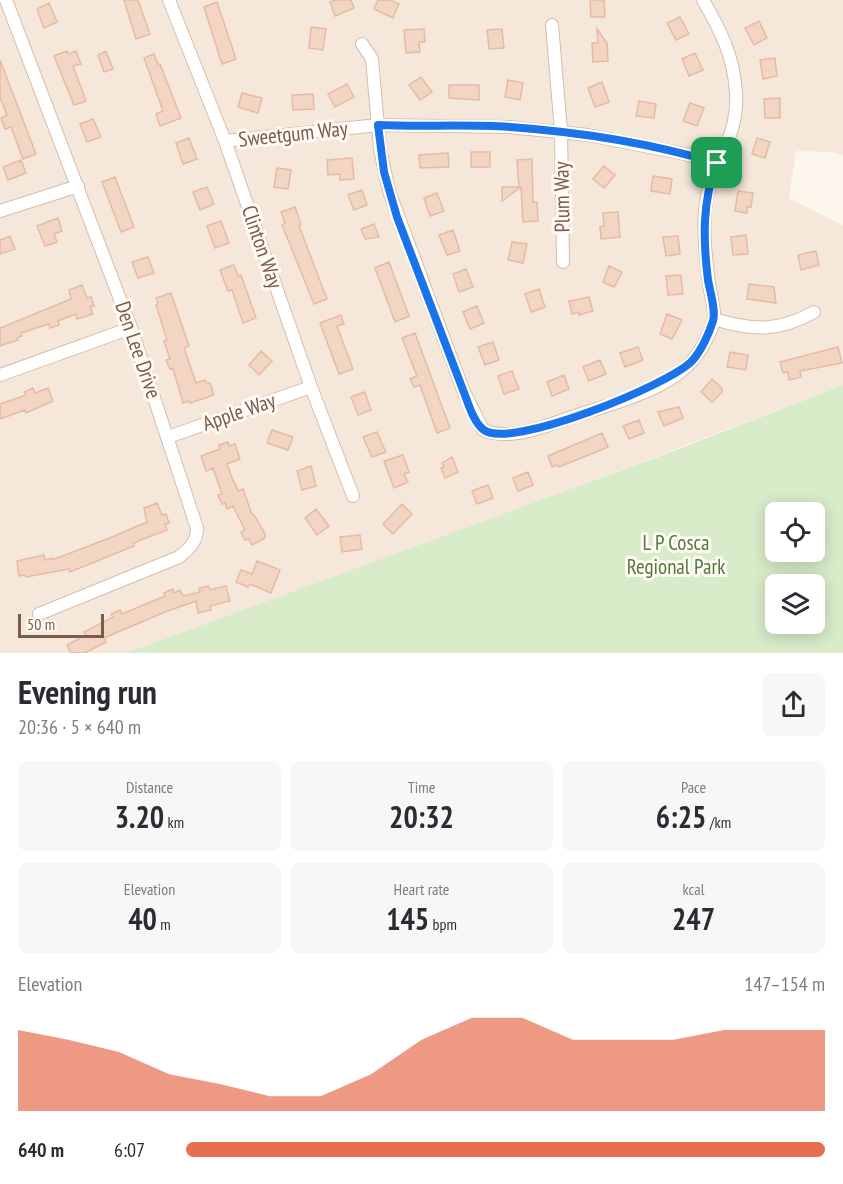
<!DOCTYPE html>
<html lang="en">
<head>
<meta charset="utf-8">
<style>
	:root { --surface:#fff; --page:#f7f7f7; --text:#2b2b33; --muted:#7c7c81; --accent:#e76f51 }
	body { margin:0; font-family:"PT Sans Narrow",sans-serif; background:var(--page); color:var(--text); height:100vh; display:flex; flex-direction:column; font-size:22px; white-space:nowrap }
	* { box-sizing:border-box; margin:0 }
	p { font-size:20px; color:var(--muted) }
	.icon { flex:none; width:33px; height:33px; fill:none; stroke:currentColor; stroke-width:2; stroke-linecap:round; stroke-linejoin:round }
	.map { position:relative; height:653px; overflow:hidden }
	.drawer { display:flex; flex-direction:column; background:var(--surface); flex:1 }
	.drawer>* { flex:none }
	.buttons { position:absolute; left:765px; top:502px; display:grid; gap:12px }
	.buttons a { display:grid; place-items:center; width:60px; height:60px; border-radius:9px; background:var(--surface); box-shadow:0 3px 15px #0003; font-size:30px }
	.scale { position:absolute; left:18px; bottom:15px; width:86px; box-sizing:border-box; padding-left:6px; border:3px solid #7a5c4d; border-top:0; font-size:16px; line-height:21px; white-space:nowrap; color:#7a5c4d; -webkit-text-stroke:4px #fffaf3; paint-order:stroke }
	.pin { position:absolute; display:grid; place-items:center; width:51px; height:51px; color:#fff; margin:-26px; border-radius:12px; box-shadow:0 3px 9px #0006 }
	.round { display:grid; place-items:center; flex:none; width:63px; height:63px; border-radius:9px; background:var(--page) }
	.head { display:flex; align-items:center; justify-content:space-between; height:102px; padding:0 18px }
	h1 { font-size:33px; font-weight:800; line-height:45px }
	.metrics { display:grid; grid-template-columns:repeat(3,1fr); gap:9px; height:102px; padding:6px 18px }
	.metrics div { display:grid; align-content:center; border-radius:9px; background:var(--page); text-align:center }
	.metrics b { font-size:30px; font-weight:800 }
	.metrics small { font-size:16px; font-weight:400 }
	.metrics p { font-size:16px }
	.chart { height:168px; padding:12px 18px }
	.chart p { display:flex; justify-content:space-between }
	.chart svg { width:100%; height:108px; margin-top:6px; fill:var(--accent); opacity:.7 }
	ul { padding:0 18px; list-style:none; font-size:20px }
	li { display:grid; grid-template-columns:96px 72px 1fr; align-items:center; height:45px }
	li i { height:15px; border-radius:8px; background:var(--accent) }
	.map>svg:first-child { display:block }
	.residential { fill:#f5e8da }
	.green { fill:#d8ecc9; fill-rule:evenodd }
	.building { fill:#f3d5c3; stroke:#e6bba3; stroke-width:1.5 }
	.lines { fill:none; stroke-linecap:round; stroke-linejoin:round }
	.street-casing { stroke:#d1beb0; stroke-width:14 }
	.street { stroke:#fff; stroke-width:12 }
	.route-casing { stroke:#fff; stroke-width:12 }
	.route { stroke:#1a73e8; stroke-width:8 }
	.labels { text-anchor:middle; stroke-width:6; stroke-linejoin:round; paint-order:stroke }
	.street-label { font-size:21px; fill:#7a5c4d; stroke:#fffaf3 }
	.park-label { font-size:21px; fill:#537a41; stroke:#fffaf3 }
</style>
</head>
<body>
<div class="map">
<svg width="843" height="653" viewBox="0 0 843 653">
	<rect width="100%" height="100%" fill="#fdf6ec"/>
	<path class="residential" d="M 0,0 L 843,0 L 843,155 L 832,152 L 796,151 L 789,198 L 843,225 L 843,385 L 380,562 L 129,653 L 0,653 Z"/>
	<path class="green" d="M 843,385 L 843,653 L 127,653 L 676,450 ZM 776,513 L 814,513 L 814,552 L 776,552 ZM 776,585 L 814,585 L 814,624 L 776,624 Z"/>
	<path class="building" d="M 124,0 L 138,0 L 150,34 L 136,39 Z
		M 336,0 L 351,0 L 354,8 L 335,16 L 330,2 Z
		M 378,0 L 390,0 L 399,4 L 393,18 L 374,9 Z
		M 590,0 L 604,0 L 605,17 L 591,17 Z
		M 217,2 L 236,59 L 222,64 L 204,7 Z
		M 49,3 L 57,22 L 44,28 L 37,9 Z
		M 680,17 L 689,34 L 676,40 L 667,23 Z
		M 759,21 L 767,38 L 754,45 L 745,28 Z
		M 311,27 L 326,29 L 323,50 L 309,48 Z
		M 424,29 L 425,42 L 419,42 L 420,52 L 406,53 L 404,30 Z
		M 502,29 L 504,48 L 489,49 L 487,30 Z
		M 597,29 L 607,43 L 608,61 L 593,62 L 592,43 L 598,43 Z
		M 67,51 L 68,54 L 76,51 L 81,64 L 73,66 L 86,101 L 74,105 L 54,56 Z
		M 106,51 L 113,69 L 104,72 L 98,55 Z
		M 695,53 L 703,70 L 689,76 L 682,59 Z
		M 154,54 L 158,64 L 160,64 L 181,118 L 160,126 L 156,114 L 163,111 L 144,58 Z
		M 775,58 L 777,76 L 763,79 L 760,60 Z
		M 0,60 L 36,154 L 23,159 L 11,127 L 5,129 L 1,118 L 7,115 L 0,97 Z
		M 421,77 L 432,92 L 420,100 L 409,85 Z
		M 508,80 L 523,83 L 520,100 L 505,97 Z
		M 602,82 L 609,102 L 595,107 L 588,88 Z
		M 347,84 L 354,97 L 335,107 L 328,94 Z
		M 449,85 L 479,85 L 479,100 L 449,98 Z
		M 242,93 L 262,98 L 258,113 L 238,107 Z
		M 313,94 L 314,109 L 293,110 L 292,95 Z
		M 780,98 L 780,118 L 765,118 L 764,99 Z
		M 639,101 L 656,104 L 654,118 L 636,116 Z
		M 690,103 L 704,108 L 697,126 L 683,121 Z
		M 93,119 L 101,137 L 87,142 L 80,124 Z
		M 189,138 L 197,159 L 183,164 L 176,143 Z
		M 757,138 L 770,142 L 765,158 L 752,154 Z
		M 471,152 L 490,152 L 490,167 L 471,167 Z
		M 448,153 L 449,167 L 420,168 L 419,155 Z
		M 352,158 L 354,179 L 340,180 L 340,174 L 328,175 L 327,160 Z
		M 532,159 L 533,202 L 537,202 L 538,221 L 523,222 L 521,187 L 502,201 L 502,187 L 519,187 L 517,160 Z
		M 21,160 L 26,173 L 8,180 L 3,167 Z
		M 604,166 L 615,175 L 604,188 L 593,179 Z
		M 277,168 L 291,170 L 288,189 L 274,187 Z
		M 653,176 L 672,179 L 670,194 L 651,191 Z
		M 115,177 L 134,227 L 121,232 L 102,182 Z
		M 207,187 L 214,204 L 200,210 L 193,192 Z
		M 362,190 L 367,205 L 354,210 L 348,195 Z
		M 738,191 L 753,193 L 751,207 L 747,207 L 747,213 L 735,211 Z
		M 437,193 L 444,211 L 430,216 L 424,198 Z
		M 295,207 L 301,224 L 299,226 L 327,299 L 314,304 L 282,225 L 285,223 L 281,212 Z
		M 618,212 L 620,237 L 601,239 L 600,227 L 604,226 L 603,213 Z
		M 58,218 L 62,231 L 54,234 L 57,242 L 45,246 L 37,226 Z
		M 221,221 L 229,243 L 215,248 L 207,226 Z
		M 374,224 L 379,237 L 365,239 L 361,229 Z
		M 453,230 L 460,251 L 447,255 L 439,235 Z
		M 746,235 L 748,254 L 733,255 L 731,237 Z
		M 10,236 L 15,249 L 0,254 L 0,240 Z
		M 678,236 L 680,254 L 666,256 L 663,237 Z
		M 512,242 L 527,244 L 523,263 L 508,260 Z
		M 816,251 L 819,265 L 801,270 L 798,255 Z
		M 148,257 L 154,273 L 138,278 L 132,262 Z
		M 389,262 L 409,316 L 395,322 L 375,268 Z
		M 234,265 L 238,276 L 241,275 L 256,318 L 243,323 L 232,290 L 228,291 L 220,270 Z
		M 609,266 L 622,272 L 614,287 L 603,282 Z
		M 466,269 L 473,287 L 459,292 L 453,274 Z
		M 681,275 L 683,294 L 668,295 L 666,276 Z
		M 749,284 L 774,287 L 776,303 L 747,299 Z
		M 82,285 L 87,298 L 91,297 L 94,306 L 90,307 L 93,314 L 77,319 L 76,314 L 58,321 L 59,325 L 50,328 L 49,324 L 21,333 L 22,336 L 17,338 L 18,340 L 0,346 L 0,328 L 71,299 L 69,290 Z
		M 539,289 L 545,307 L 531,312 L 525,294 Z
		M 171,293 L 189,346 L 184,348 L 196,383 L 205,380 L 207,384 L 210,383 L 214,395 L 190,403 L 189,401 L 183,403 L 173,368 L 170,369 L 166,360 L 170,359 L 164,341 L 167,340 L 156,305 L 158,304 L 156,298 Z
		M 589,297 L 593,311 L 579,315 L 579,312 L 572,314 L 569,301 Z
		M 477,306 L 484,323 L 470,329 L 463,312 Z
		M 667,314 L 682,320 L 672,339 L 660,334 Z
		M 341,315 L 344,324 L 337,326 L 353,369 L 339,374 L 320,323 Z
		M 415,333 L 450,428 L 437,433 L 420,385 L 414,387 L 410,379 L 417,376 L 402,338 Z
		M 493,342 L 499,360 L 485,365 L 478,347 Z
		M 638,347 L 643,360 L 625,367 L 620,353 Z
		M 838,347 L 842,363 L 800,371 L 801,377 L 789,380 L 788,372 L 783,373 L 780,362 Z
		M 261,351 L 272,361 L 259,375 L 249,365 Z
		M 730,352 L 748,355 L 746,370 L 727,367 Z
		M 600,360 L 606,374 L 589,381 L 583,367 Z
		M 512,371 L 519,389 L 504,394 L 498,376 Z
		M 564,375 L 569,389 L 552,396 L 547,382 Z
		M 712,379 L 722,388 L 722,392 L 712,402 L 701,392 Z
		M 33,388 L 35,393 L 48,388 L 53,401 L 26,413 L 25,410 L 0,419 L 0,404 L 26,395 L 24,392 Z
		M 365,392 L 371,410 L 358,415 L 351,397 Z
		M 679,407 L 683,418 L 664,426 L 658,412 Z
		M 639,420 L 644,433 L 629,439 L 623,426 Z
		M 272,430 L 293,437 L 288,450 L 267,443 Z
		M 377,432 L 386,452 L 372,457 L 363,437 Z
		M 602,433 L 608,447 L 559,467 L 558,465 L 552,467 L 548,456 Z
		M 228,442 L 229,446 L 235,444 L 240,459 L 227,464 L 234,483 L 235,483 L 238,491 L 243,489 L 251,512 L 256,518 L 265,534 L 265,538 L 252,545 L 249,539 L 245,540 L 241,532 L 245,530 L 233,506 L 227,509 L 225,503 L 222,504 L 218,495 L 222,494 L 213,468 L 206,471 L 201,456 L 220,449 L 219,445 Z
		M 403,455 L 409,472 L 404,474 L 408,482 L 394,488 L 384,461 Z
		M 452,457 L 458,472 L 445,478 L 441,468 L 444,467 L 442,463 Z
		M 311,466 L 316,486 L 302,490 L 297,471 Z
		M 528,472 L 533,485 L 518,491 L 513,478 Z
		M 488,485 L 493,498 L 477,504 L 472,491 Z
		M 157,503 L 162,515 L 166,514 L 169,523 L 165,524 L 167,530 L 138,541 L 133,544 L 134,546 L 70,572 L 69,569 L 26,577 L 25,575 L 19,576 L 17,561 L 44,555 L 45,560 L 52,558 L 52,560 L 107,539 L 147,522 L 144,508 Z
		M 402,504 L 412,514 L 393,534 L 383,524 Z
		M 316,509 L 329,526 L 317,535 L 305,518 Z
		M 360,535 L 362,549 L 342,552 L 340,537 Z
		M 257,561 L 280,570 L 271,593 L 250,584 L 248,587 L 236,582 L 241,570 L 252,574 Z
		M 208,586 L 210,590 L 226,586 L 230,601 L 210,606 L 211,610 L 198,613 L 196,601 L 165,612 L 104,638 L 106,642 L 85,653 L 71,653 L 67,645 L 86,635 L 84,632 L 113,617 L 111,614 L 120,610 L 122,614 L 148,603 L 165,596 L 164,593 L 173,589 L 174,593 L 180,590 L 183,596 L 200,592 L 199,588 Z"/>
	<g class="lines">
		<defs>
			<path id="street" d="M 6,0 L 131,328 L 197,528 C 197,542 189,549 179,557 L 39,614
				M 169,0 L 225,141 L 311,387 L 353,496
				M 552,25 L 561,131 L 563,262
				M 362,44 L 372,59 L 380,149 L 389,191 L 463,390 L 483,430 C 512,442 547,425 575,416 C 616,402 674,390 699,352 C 704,344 713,328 714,319 C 715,308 710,293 709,283 C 706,259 703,234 705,210 C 709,164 739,141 736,93 C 734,57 721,31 703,0
				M 225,141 L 378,125 L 509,127 L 588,135 L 685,154 L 717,163
				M 0,211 L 78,186
				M 714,319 C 753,331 778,332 814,312
				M 0,375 L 131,328
				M 168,437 L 311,387"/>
		</defs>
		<use href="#street" class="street-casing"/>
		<use href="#street" class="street"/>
	</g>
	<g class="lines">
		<defs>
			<path id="route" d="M 378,125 C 422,127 466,124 510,127 C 580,132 650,143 717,163 C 702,201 703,240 708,280 C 710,292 716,310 713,321 C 709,334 701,351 692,361 C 669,385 510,450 484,430 C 473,422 468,402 463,390 L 397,217 L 384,172 Z"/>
		</defs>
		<use href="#route" class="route-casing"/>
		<use href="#route" class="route"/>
	</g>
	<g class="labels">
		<g class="street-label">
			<text transform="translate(293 134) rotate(-6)" y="7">Sweetgum Way</text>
			<text transform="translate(562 197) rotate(-91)" y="7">Plum Way</text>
			<text transform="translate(262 247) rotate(71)" y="7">Clinton Way</text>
			<text transform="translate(138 350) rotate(71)" y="7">Den Lee Drive</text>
			<text transform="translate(239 412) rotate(-19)" y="7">Apple Way</text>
		</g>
		<g class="park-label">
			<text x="676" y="550">L P Cosca<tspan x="676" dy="24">Regional Park</tspan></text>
		</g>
	</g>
</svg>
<div class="buttons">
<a><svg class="icon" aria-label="locate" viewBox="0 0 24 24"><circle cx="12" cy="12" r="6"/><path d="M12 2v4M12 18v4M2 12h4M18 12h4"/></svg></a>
<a><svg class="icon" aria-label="layers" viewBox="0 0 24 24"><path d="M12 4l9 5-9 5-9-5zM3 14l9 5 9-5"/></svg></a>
</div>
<div class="scale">50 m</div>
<div class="pin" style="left:717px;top:163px;background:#1e9e55"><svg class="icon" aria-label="arrive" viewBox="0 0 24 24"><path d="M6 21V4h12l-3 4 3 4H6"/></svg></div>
</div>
<section class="drawer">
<div class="head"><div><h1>Evening run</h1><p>20:36 · 5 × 640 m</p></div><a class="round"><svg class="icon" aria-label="share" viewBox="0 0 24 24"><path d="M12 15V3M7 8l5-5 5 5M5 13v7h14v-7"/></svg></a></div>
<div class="metrics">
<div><p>Distance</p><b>3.20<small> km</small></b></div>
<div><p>Time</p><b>20:32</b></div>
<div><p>Pace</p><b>6:25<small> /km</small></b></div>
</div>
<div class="metrics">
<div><p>Elevation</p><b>40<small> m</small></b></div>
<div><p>Heart rate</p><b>145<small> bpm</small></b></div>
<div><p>kcal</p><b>247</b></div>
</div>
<div class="chart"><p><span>Elevation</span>147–154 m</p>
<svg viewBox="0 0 160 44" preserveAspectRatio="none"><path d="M0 44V11L10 15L20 20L30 29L40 33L50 38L60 38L70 29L80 15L90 6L100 6L110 15L120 15L130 15L140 11L150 11L160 11V44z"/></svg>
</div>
<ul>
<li><b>640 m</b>6:07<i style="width:100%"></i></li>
</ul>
</section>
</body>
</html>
